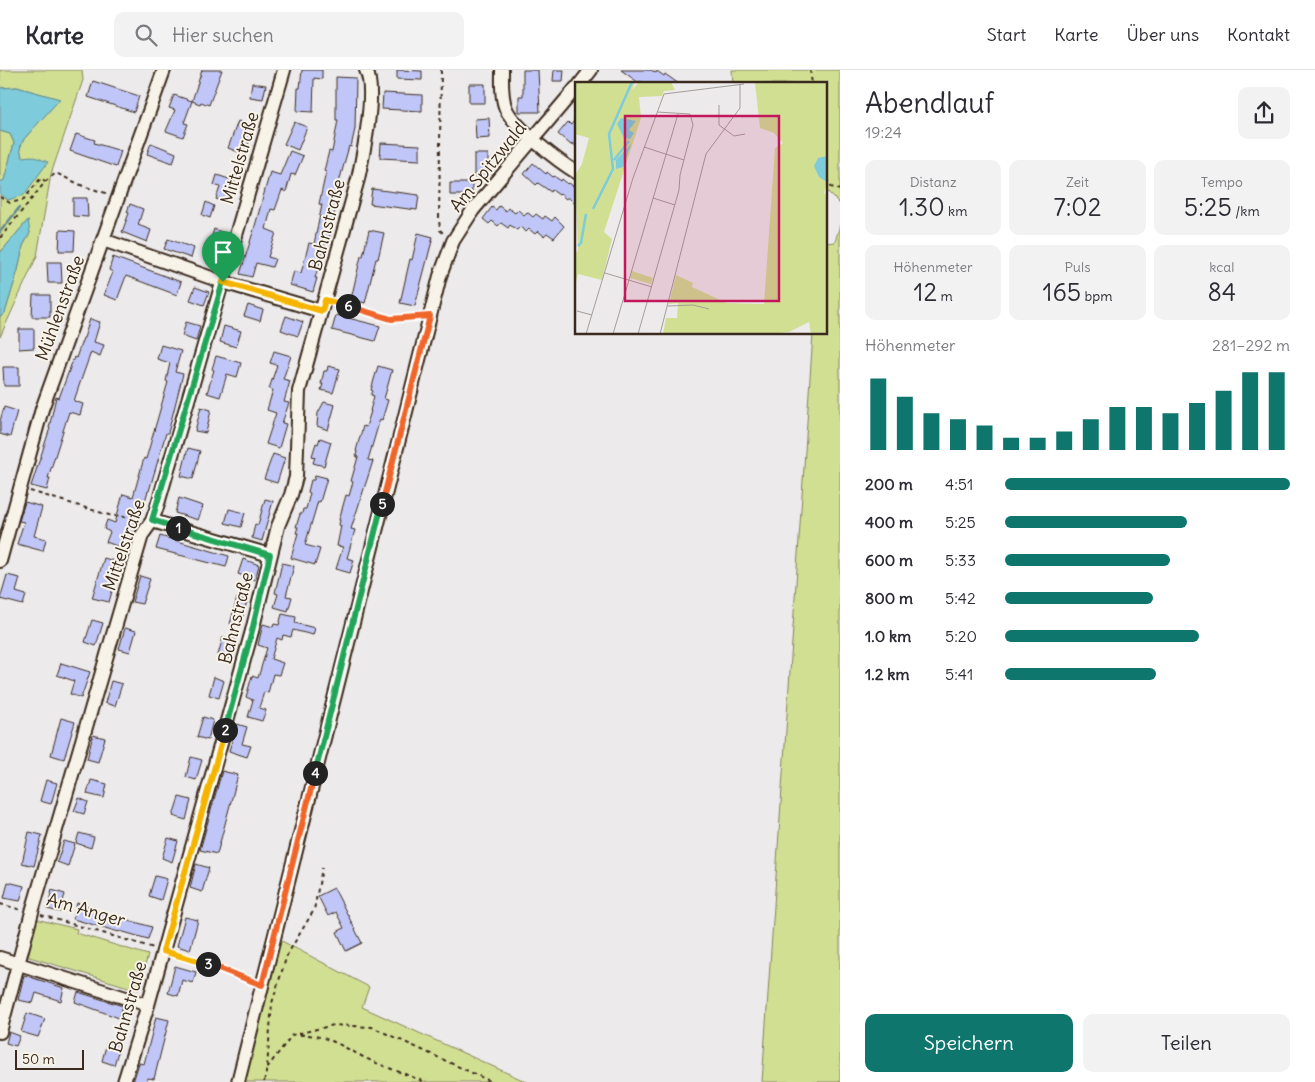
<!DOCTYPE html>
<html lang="de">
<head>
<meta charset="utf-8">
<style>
	:root { --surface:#fff; --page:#f2f2f3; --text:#2b2b33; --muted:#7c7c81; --line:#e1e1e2; --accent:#0f766e }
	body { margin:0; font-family:Delius,sans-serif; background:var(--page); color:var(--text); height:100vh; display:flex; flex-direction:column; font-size:19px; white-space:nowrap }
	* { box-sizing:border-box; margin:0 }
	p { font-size:16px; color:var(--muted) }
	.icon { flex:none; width:28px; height:28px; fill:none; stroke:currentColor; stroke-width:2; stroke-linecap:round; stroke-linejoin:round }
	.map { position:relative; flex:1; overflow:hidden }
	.sheet { display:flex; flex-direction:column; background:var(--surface); width:475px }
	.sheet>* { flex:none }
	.scale { position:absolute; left:15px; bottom:12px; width:69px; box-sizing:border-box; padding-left:5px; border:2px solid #3b2a1e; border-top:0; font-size:14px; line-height:18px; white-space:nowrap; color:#3b2a1e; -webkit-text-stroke:4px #f7f3e8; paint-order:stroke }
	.pin { position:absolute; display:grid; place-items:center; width:42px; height:42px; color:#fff; margin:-51px -21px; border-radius:50% 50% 50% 0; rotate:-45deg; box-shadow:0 0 5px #0007 }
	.pin .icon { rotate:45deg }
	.km { position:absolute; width:25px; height:25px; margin:-12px; border-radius:50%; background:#222; color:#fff; font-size:14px; line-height:25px; text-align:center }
	.round { display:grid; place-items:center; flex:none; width:52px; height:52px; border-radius:10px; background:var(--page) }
	.summary { display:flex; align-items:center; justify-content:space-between; height:85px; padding:0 25px }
	h1 { font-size:28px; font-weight:600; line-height:38px }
	.stats { display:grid; grid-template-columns:repeat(3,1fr); gap:8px; height:85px; padding:5px 25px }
	.stats div { display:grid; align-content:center; border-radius:10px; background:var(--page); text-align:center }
	.stats b { font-size:25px; font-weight:600 }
	.stats small { font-size:14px; font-weight:400 }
	.stats p { font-size:14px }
	.chart { height:140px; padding:10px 25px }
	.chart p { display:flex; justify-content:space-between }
	.chart svg { width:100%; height:90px; margin-top:5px; stroke:var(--accent); stroke-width:6 }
	.button { display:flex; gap:10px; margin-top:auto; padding:10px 25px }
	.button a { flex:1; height:58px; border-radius:10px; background:var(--accent); color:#fff; font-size:20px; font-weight:600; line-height:58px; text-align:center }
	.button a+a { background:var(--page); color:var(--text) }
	ul { padding:0 25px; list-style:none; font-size:16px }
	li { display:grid; grid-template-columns:80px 60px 1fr; align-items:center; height:38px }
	li i { height:12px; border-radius:6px; background:var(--accent) }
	header { display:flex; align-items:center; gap:30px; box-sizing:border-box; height:70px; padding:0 25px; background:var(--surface); border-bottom:1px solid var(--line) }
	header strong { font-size:24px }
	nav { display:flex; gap:28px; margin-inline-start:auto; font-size:18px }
	.search { width:350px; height:45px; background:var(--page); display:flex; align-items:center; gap:12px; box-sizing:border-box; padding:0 18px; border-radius:10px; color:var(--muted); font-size:19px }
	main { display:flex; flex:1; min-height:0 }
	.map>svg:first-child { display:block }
	.green { fill:#d1df93; stroke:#868458 }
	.water { fill:#7dcbdb; stroke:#638b8f }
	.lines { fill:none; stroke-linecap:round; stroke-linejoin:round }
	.stream { stroke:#638b8f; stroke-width:2.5 }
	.building { fill:#c0c7f8; stroke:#3b2a1e }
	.minor-casing { stroke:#3b2a1e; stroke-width:16 }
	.path { stroke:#3b2a1e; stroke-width:2; stroke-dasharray:4 4; stroke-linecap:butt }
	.minor { stroke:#f7f3e8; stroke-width:12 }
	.split-1-casing { stroke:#fff; stroke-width:10 }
	.split-2-casing { stroke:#fff; stroke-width:10 }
	.split-3-casing { stroke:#fff; stroke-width:10 }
	.split-4-casing { stroke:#fff; stroke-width:10 }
	.split-5-casing { stroke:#fff; stroke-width:10 }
	.split-6-casing { stroke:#fff; stroke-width:10 }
	.split-7-casing { stroke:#fff; stroke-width:10 }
	.split-1 { stroke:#22a559; stroke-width:6 }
	.split-2 { stroke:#22a559; stroke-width:6 }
	.split-3 { stroke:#f5b400; stroke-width:6 }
	.split-4 { stroke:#f0652b; stroke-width:6 }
	.split-5 { stroke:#22a559; stroke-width:6 }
	.split-6 { stroke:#f0652b; stroke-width:6 }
	.split-7 { stroke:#f5b400; stroke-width:6 }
	.labels { text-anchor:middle; stroke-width:4; stroke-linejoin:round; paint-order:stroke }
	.street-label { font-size:18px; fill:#3b2a1e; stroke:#f7f3e8 }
	.inset-river { fill:none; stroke:#7dcbdb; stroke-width:2.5 }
	.inset-road { fill:none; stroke:#a59d99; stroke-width:1 }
	.view { fill:#c2185b; fill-opacity:0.15; stroke:#c2185b; stroke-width:2.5 }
	.inset-edge { fill:none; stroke:#3b2a1e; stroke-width:2.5 }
</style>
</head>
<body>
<header>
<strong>Karte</strong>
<div class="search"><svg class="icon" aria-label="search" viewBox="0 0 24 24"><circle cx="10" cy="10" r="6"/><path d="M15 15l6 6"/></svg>Hier suchen</div>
<nav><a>Start</a><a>Karte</a><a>Über uns</a><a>Kontakt</a></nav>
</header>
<main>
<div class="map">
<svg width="840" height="1012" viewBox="0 0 840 1012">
	<rect width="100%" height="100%" fill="#eceaeb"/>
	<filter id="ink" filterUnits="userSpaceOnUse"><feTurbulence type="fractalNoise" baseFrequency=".02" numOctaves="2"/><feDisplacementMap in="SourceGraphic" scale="10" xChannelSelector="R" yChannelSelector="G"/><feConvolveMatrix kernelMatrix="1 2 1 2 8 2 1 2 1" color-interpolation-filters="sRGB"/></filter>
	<g filter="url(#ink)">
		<path class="green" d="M 0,0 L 82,0 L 83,10 L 51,104 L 37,186 L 0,267 L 0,247 L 5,243 L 18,200 L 23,176 L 30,163 L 27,151 L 0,183 L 0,124 L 8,130 L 22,87 L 20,78 L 24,69 L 59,29 L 17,17 L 0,18 Z
			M 732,0 L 840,0 L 840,134 L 826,120 L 826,14 L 733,14 Z
			M 0,61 L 10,64 L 14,73 L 4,111 L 0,112 Z
			M 840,155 L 840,1012 L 762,1012 L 813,264 L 826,264 L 826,173 L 835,172 Z
			M 36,849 L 77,859 L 76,863 L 148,885 L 138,920 L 26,886 Z
			M 278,869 L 369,917 L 362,937 L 527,1012 L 242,1012 Z"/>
		<path class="water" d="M 17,17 L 60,29 L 24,69 L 20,78 L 22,87 L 32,86 L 48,92 L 24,125 L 8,130 L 0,124 L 0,112 L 4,110 L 14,73 L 10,64 L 0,61 L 0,18 Z
			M 28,150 L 30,163 L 23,176 L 18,200 L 5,243 L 0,247 L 0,183 Z"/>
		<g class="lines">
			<path class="stream" d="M 0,162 L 19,138"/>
		</g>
		<path class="building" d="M 202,0 L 222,0 L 209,35 L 201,32 L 200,34 L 192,31 Z
			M 302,0 L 322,0 L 322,9 L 314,8 L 313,42 L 297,41 L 298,18 L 300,18 Z
			M 397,0 L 422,1 L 422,10 L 397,9 Z
			M 523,0 L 538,0 L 540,42 L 519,42 L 519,26 L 523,26 Z
			M 554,0 L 564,0 L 563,11 L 553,11 Z
			M 621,0 L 651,0 L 656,3 L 657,1 L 664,6 L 665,4 L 679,14 L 644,14 L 640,11 L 639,13 Z
			M 336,7 L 356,8 L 355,59 L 351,77 L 349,76 L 338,116 L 340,116 L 329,169 L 327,168 L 315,208 L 317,208 L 313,222 L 290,215 L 294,201 L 301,203 L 309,173 L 314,174 L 322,135 L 319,134 L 326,102 L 324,101 L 329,81 L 332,82 L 338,50 L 336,50 Z
			M 93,11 L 139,26 L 134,42 L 88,27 Z
			M 252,13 L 266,15 L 263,29 L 250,27 Z
			M 469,14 L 485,14 L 485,33 L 469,33 Z
			M 383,23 L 422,25 L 422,41 L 382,39 Z
			M 174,25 L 192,31 L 184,53 L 188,54 L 183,67 L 166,61 L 175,40 L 169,38 Z
			M 489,48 L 490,68 L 476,69 L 475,49 Z
			M 576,48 L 576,76 L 572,73 L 571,75 L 558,64 L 568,52 L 571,55 Z
			M 238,51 L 255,57 L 244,84 L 228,78 Z
			M 294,52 L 307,57 L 298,80 L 284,74 Z
			M 76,64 L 95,70 L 94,73 L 121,81 L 116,97 L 70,81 Z
			M 151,73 L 176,83 L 173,93 L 147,84 Z
			M 381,73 L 420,75 L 420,90 L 380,88 Z
			M 290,81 L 303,86 L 295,105 L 291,104 L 286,122 L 282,120 L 275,140 L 271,139 L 266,159 L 276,163 L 268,187 L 275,189 L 272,197 L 256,193 L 252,207 L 240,204 L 255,156 L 270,102 L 280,105 Z
			M 474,84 L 488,84 L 488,107 L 474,107 Z
			M 533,93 L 546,104 L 547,102 L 553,107 L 554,106 L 561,111 L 562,109 L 568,114 L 569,113 L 576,118 L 576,135 L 568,127 L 566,129 L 560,124 L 559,125 L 552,120 L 551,122 L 538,113 L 536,115 L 524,104 Z
			M 217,105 L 235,111 L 228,133 L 216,129 L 220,117 L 214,115 Z
			M 450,113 L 472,113 L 472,125 L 450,125 Z
			M 372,119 L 419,125 L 417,140 L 370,134 Z
			M 73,128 L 87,128 L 88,147 L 73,146 Z
			M 206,132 L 214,136 L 210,148 L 202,145 Z
			M 130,134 L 143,139 L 138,155 L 151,160 L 147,172 L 122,162 L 129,143 L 127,142 Z
			M 499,136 L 506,141 L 508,138 L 515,143 L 518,140 L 524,145 L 527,142 L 533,147 L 536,144 L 543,149 L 545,146 L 552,151 L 555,147 L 564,156 L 554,168 L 547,163 L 544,166 L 538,161 L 535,164 L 529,159 L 526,162 L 520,157 L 517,160 L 510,155 L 508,158 L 501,153 L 498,156 L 492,151 L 489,154 L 483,149 L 492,137 L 496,140 Z
			M 214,159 L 226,164 L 220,182 L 208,178 Z
			M 60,160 L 75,161 L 74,181 L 59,181 Z
			M 369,160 L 384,163 L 378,189 L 376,189 L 365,233 L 351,229 L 361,186 L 363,186 Z
			M 418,163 L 433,167 L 415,236 L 400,233 L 410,189 L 412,190 Z
			M 168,169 L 194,178 L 191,188 L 164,179 Z
			M 113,187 L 181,212 L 177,225 L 126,206 L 117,230 L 104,225 L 113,202 L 109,200 Z
			M 47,192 L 61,192 L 62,213 L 48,213 Z
			M 195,217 L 209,222 L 204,235 L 190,230 Z
			M 33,225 L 50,225 L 50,247 L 32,247 Z
			M 248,235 L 263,240 L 260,251 L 244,246 Z
			M 336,245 L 380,256 L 375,271 L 332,260 Z
			M 286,246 L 303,252 L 298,266 L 281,260 Z
			M 90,249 L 100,252 L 94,272 L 104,275 L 100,286 L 91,282 L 80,313 L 74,331 L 83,334 L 80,345 L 69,342 L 48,408 L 50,408 L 47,420 L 31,416 L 50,358 L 49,358 L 56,327 L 59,328 L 74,287 L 76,288 L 83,268 L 84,268 Z
			M 186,252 L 200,256 L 196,271 L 182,266 Z
			M 224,256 L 241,261 L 236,277 L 220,272 Z
			M 19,259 L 34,259 L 34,278 L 19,279 Z
			M 161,275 L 181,281 L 175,302 L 183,304 L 168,363 L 166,363 L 149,421 L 148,421 L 140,447 L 138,447 L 125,479 L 106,472 L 110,462 L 104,459 L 107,450 L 115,453 L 123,424 L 133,427 L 144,388 L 146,389 L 168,312 L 166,311 L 170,293 L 157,289 Z
			M 274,281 L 291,286 L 283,309 L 290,311 L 284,332 L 289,333 L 282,353 L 286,354 L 279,378 L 266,374 L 276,343 L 267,340 L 273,320 L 269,319 L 277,295 L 270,293 Z
			M 216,286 L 241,293 L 237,307 L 227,304 L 220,327 L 207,323 L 214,300 L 212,299 Z
			M 328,296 L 340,299 L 333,323 L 321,320 L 323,314 L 321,314 L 322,310 L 324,301 L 327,301 Z
			M 378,296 L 392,300 L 384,329 L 388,330 L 382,350 L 380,349 L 368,390 L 373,391 L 351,459 L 355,460 L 347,488 L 354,490 L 350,503 L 336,499 L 343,477 L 337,476 L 341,456 L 339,455 L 340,450 L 339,450 L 346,425 L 349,426 L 353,412 L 351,411 L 358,387 L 356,386 L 357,381 L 356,381 L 363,356 L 366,357 L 371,341 L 370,341 L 374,326 L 371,325 L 373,321 L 371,320 Z
			M 3,297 L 19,297 L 19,316 L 4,316 Z
			M 324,332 L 335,335 L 328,360 L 317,356 L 318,343 Z
			M 4,337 L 17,341 L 10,367 L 0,364 L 0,351 Z
			M 201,337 L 211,340 L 206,363 L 195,361 Z
			M 320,368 L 331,372 L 324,396 L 313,393 L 315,387 L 312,386 L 316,373 L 318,374 Z
			M 188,378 L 200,381 L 193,409 L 181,406 Z
			M 273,384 L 285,388 L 277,413 L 264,409 Z
			M 315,405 L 327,408 L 320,432 L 318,431 L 305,475 L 320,479 L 315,495 L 291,488 L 298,463 L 296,463 L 298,457 L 296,457 L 300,444 L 302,444 L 303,439 L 306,439 L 310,423 L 308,422 L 311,410 L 314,410 Z
			M 179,428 L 203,436 L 198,450 L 175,443 Z
			M 265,429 L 273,431 L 262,471 L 252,468 L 255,454 L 258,455 Z
			M 25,432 L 42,437 L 34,466 L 46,469 L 43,481 L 17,474 L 24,452 L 19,451 Z
			M 229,439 L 245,443 L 241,457 L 225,453 Z
			M 160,466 L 229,486 L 226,497 L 156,479 Z
			M 104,488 L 120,493 L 109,532 L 92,528 Z
			M 243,489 L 259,495 L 255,510 L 238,504 Z
			M 282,493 L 294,496 L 286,526 L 292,527 L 288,541 L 274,537 L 278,524 L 275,523 Z
			M 7,505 L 20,508 L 16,522 L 26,525 L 23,535 L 0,529 Z
			M 140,506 L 150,509 L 142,534 L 132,532 Z
			M 237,528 L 247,531 L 240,556 L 230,554 Z
			M 282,544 L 296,547 L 295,553 L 315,558 L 313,565 L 293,560 L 291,567 L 283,565 L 282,570 L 277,568 L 271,589 L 283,593 L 279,605 L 273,604 L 268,623 L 264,622 L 259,638 L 266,640 L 262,651 L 248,647 L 253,630 L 246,627 L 252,606 L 258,608 L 267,578 L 258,575 L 263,554 L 273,557 L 274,554 L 279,555 Z
			M 92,550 L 103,553 L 96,576 L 85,572 Z
			M 125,558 L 136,561 L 130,582 L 119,579 Z
			M 223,567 L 236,570 L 231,589 L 218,585 Z
			M 61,593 L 90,602 L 81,628 L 70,624 L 74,611 L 57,605 Z
			M 214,607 L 224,611 L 219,628 L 209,625 Z
			M 111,611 L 122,614 L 115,636 L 105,633 Z
			M 203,647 L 213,650 L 208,670 L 197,667 Z
			M 61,648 L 75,652 L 64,689 L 51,685 Z
			M 237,654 L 247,657 L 242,674 L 251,676 L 247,687 L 229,681 Z
			M 93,665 L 105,668 L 98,692 L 87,689 Z
			M 191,687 L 202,690 L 196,710 L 186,707 Z
			M 222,701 L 238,705 L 217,784 L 200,780 Z
			M 46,710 L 57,713 L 51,734 L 40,731 Z
			M 91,710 L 107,714 L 104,728 L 87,724 Z
			M 179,727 L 191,730 L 186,750 L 173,746 Z
			M 79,728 L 88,732 L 84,744 L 74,741 Z
			M 29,762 L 42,765 L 34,796 L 22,793 Z
			M 79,763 L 94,767 L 91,778 L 76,773 Z
			M 168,768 L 178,771 L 172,792 L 162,788 Z
			M 64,771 L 75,774 L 68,796 L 57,792 Z
			M 196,794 L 209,798 L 202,822 L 190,818 Z
			M 155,806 L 167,809 L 161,830 L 149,826 Z
			M 8,812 L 24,816 L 20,831 L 4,828 Z
			M 334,818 L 362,873 L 346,881 L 337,862 L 344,858 L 336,842 L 328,846 L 318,826 Z
			M 52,820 L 65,824 L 60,842 L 47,839 Z
			M 77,833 L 95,838 L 94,840 L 152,857 L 148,869 L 120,861 L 119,862 L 73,849 Z
			M 185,847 L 198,850 L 190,880 L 177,876 Z
			M 175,896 L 196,902 L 193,913 L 182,910 L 178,926 L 168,923 Z
			M 24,905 L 64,918 L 61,931 L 36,923 L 33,933 L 18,930 Z
			M 78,922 L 123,936 L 119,948 L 75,932 Z
			M 27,943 L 45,949 L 38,967 L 21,962 Z
			M 156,947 L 169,950 L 154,1009 L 148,1008 L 146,1012 L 133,1012 L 139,993 L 144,994 Z
			M 9,962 L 20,966 L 16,976 L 6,973 Z
			M 107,972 L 120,975 L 114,995 L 102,991 Z"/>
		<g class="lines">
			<defs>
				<path id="minor" d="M 502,0 C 502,13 501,27 506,39 C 514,57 559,92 576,102
					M 580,14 L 591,0
					M 103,170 L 223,212 L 321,241
					M 152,451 L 270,485
					M 0,491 L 42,339 L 164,0
					M 0,888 L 148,935
					M 0,962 L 32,842 L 142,465 L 152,451 L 157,437 L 284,0
					M 124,1012 L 148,935 L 252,561 L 278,456 L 291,425 L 296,407 L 299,321 L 358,109 C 363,85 377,21 366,0
					M 238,1012 L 440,206 L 453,171 L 473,140 L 576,18"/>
			</defs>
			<use href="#minor" class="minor-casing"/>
			<path class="path" d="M 441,0 L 439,149 L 440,160 L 445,165
				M 810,0 L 812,14
				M 826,109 L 831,117 L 840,120
				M 0,127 L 10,133 L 23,130 L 41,108 L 45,111
				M 0,168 L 46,111 L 56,103 L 83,116 L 109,124
				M 334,232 L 391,249 L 419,247
				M 30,421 L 109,445 L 139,449
				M 0,834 L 22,840
				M 41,845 L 154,878
				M 173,884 L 212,895 L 253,912
				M 300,965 C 327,963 350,982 374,992 C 391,999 408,1005 425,1012
				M 267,998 L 292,965 L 334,955 L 372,957 L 492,1012
				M 264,1012 L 267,998 L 272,933 L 287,885 L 314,840 L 322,798"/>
			<use href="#minor" class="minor"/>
		</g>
	</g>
	<g class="lines" filter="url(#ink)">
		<defs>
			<path id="split-1" d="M 178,458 L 152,450 L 223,212"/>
			<path id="split-2" d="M 178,458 L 270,485 L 252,561 L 225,660"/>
			<path id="split-3" d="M 208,894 L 163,881 L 225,660"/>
			<path id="split-4" d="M 208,894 L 262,915 L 315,703"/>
			<path id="split-5" d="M 315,703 L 382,434"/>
			<path id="split-6" d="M 348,236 L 391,249 L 430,246 L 382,434"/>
			<path id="split-7" d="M 223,212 L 322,241 L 325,230 L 348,236"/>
		</defs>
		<use href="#split-1" class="split-1-casing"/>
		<use href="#split-2" class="split-2-casing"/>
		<use href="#split-3" class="split-3-casing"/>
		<use href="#split-4" class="split-4-casing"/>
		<use href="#split-5" class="split-5-casing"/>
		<use href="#split-6" class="split-6-casing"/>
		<use href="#split-7" class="split-7-casing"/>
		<use href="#split-1" class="split-1"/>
		<use href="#split-2" class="split-2"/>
		<use href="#split-3" class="split-3"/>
		<use href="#split-4" class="split-4"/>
		<use href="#split-5" class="split-5"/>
		<use href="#split-6" class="split-6"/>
		<use href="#split-7" class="split-7"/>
	</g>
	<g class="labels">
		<g class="street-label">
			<text transform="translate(240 88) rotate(-74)" y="6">Mittelstraße</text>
			<text transform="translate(488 97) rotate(-51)" y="6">Am Spitzwald</text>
			<text transform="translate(327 155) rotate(-75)" y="6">Bahnstraße</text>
			<text transform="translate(60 238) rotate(-70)" y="6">Mühlenstraße</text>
			<text transform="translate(124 475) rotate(-71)" y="6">Mittelstraße</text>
			<text transform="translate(236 548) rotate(-76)" y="6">Bahnstraße</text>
			<text transform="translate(86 840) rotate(16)" y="6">Am Anger</text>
			<text transform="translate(128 937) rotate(-74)" y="6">Bahnstraße</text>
		</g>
	</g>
	<g transform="translate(575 12)">
		<rect width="252" height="252" fill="#eceaeb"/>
		<path d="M 0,0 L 60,0 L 57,8 L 64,0 L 96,0 L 100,8 L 89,9 L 87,14 L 64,15 L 66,36 L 29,150 L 37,157 L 27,198 L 3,192 L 0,204 L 0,173 L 3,168 L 0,93 L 7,82 L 14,56 L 0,52 ZM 252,0 L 252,74 L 248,76 L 252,100 L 249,111 L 253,115 L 252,252 L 236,252 L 234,240 L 214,250 L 195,252 L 88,252 L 91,236 L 102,236 L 103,221 L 94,222 L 101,193 L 118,201 L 117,205 L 152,221 L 189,222 L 200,66 L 208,61 L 199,51 L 185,46 L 180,1 ZM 57,189 L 78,196 L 76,202 L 55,196 Z" fill="#d1df93"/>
		<path d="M 46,36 L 61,39 L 54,48 L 59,51 L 55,57 L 49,56 L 42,42 ZM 56,62 L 48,85 L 41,87 L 41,78 ZM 252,74 L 252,100 L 244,95 L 239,84 L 243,76 Z" fill="#7dcbdb"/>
		<path class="inset-river" d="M 39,78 L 54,59M 18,127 L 38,87 L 34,52 L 57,0M 3,164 L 6,161 L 11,132"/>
		<path class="inset-road" d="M 144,23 L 144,43 L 159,54 L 170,52M 69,65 L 109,78M 78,116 L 100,123M 30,191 L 77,205M 93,224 L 118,223 L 134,227M 2,229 L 17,233M 11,252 L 58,96 L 89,12 L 169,2M 38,252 L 103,32M 63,252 L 104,108 L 105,93 L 118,43 L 115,32 L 82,30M 85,252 L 131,72 L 165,26 L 165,3"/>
		<path class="view" d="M 50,34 L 204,34 L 204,219 L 50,219 Z"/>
		<rect width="252" height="252" class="inset-edge"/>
	</g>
</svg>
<div class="scale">50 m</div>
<div class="pin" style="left:223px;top:212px;background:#1e9e55"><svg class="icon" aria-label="arrive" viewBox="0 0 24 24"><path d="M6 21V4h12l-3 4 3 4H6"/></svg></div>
<b class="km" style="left:178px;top:458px">1</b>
<b class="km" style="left:225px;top:660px">2</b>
<b class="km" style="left:208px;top:894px">3</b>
<b class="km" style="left:315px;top:703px">4</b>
<b class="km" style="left:382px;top:434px">5</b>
<b class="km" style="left:348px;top:236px">6</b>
</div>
<section class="sheet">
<div class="summary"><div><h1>Abendlauf</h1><p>19:24</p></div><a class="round"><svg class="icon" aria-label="share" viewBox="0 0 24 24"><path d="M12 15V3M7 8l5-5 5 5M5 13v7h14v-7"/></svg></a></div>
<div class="stats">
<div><p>Distanz</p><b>1.30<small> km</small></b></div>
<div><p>Zeit</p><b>7:02</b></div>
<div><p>Tempo</p><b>5:25<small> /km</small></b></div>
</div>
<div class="stats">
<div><p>Höhenmeter</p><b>12<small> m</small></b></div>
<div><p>Puls</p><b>165<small> bpm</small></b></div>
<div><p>kcal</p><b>84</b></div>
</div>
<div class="chart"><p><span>Höhenmeter</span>281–292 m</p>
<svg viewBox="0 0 160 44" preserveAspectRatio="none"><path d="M5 44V9M15 44V18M25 44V26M35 44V29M45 44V32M55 44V38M65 44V38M75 44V35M85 44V29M95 44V23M105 44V23M115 44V26M125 44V21M135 44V15M145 44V6M155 44V6"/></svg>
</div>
<ul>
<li><b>200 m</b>4:51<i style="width:100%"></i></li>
<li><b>400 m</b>5:25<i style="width:64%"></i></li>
<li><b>600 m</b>5:33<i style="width:58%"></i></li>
<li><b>800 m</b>5:42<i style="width:52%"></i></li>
<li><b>1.0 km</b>5:20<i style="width:68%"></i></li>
<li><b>1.2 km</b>5:41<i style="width:53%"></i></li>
</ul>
<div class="button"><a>Speichern</a><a>Teilen</a></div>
</section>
</main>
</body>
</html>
